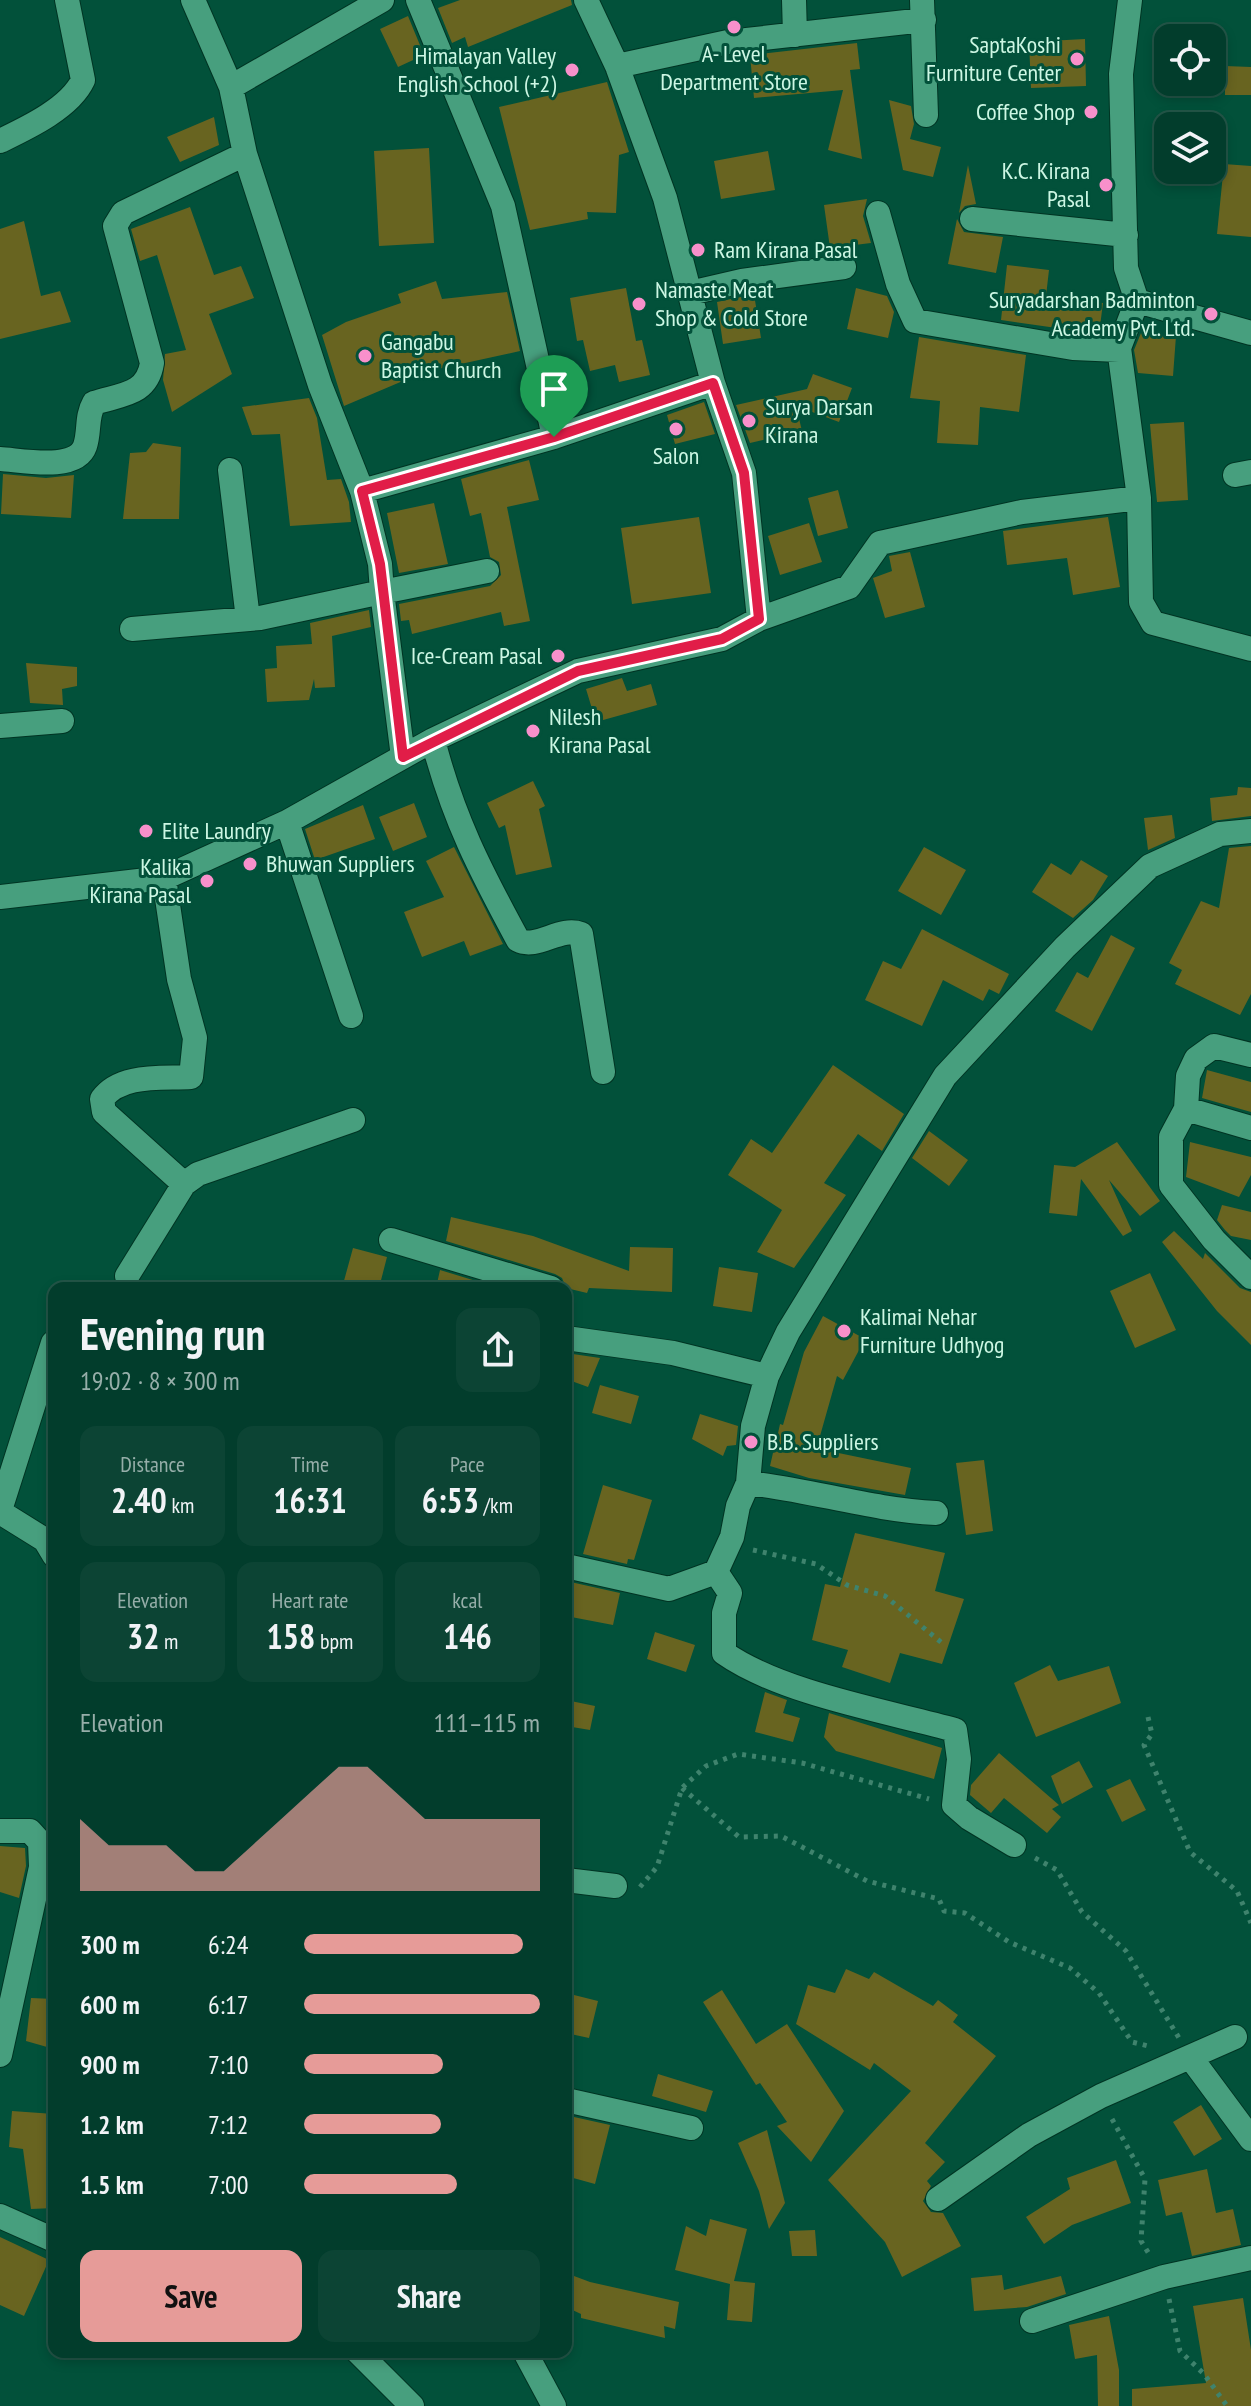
<!DOCTYPE html>
<html lang="en">
<head>
<meta charset="utf-8">
<style>
	:root { --surface:#023d2c; --page:#0c4434; --text:#f1f3f6; --muted:#96aea9; --line:#235648; --accent:#e69b98 }
	body { margin:0; font-family:"PT Sans Narrow",sans-serif; background:var(--page); color:var(--text); height:100vh; display:flex; flex-direction:column; font-size:30px; white-space:nowrap }
	* { box-sizing:border-box; margin:0 }
	p { font-size:26px; color:var(--muted) }
	.icon { flex:none; width:44px; height:44px; fill:none; stroke:currentColor; stroke-width:2; stroke-linecap:round; stroke-linejoin:round }
	.map { position:relative; flex:1; overflow:hidden }
	.details { position:absolute; left:48px; top:1282px; width:524px; height:1076px; display:flex; flex-direction:column; background:var(--surface); border-radius:16px; box-shadow:0 4px 12px #0003,0 0 0 2px var(--line) }
	.details>* { flex:none }
	.fabs { position:absolute; left:1154px; top:24px; display:grid; gap:16px }
	.fabs a { display:grid; place-items:center; width:72px; height:72px; border-radius:16px; background:var(--surface); box-shadow:0 4px 12px #0003,0 0 0 2px var(--line); font-size:40px }
	.pin { position:absolute; display:grid; place-items:center; width:68px; height:68px; color:#fff; margin:-82px -34px; border-radius:50% 50% 50% 0; rotate:-45deg; box-shadow:0 0 8px #0007 }
	.pin .icon { rotate:45deg }
	.round { display:grid; place-items:center; flex:none; width:84px; height:84px; border-radius:16px; background:var(--page) }
	.summary { display:flex; align-items:center; justify-content:space-between; height:136px; padding:0 32px }
	h1 { font-size:44px; font-weight:600; line-height:60px }
	.figures { display:grid; grid-template-columns:repeat(3,1fr); gap:12px; height:136px; padding:8px 32px }
	.figures div { display:grid; align-content:center; border-radius:16px; background:var(--page); text-align:center }
	.figures b { font-size:34px; font-weight:600 }
	.figures small { font-size:22px; font-weight:400 }
	.figures p { font-size:22px }
	.chart { height:224px; padding:16px 32px }
	.chart p { display:flex; justify-content:space-between }
	.chart svg { width:100%; height:144px; margin-top:8px; fill:var(--accent); opacity:.7 }
	.button { display:flex; gap:16px; margin-top:auto; padding:16px 32px }
	.button a { flex:1; height:92px; border-radius:16px; background:var(--accent); color:#111; font-size:32px; font-weight:600; line-height:92px; text-align:center }
	.button a+a { background:var(--page); color:var(--text) }
	ul { padding:0 32px; list-style:none; font-size:26px }
	li { display:grid; grid-template-columns:128px 96px 1fr; align-items:center; height:60px }
	li i { height:20px; border-radius:10px; background:var(--accent) }
	.map>svg:first-child { display:block }
	.building { fill:#686420 }
	.lines { fill:none; stroke-linecap:round; stroke-linejoin:round }
	.minor-casing { stroke:#003423; stroke-width:26 }
	.path { stroke:#3f836d; stroke-width:5; stroke-dasharray:4 6; stroke-linecap:butt }
	.minor { stroke:#479f7e; stroke-width:24 }
	.route-casing { stroke:#fff; stroke-width:16 }
	.route { stroke:#e11d48; stroke-width:10 }
	.poi-dot { fill:#f890cb; stroke:#02513a; stroke-width:3 }
	.labels { text-anchor:middle; stroke-width:6; stroke-linejoin:round; paint-order:stroke }
	.poi-label { font-size:24px; fill:#cdf7e4; stroke:#02513a; text-anchor:start }
</style>
</head>
<body>
<div class="map">
<svg width="1251" height="2406" viewBox="0 0 1251 2406">
	<rect width="100%" height="100%" fill="#02513a"/>
	<path class="building" d="M 460,0 L 571,0 L 572,5 L 468,47 L 465,37 L 452,43 L 438,8 Z
		M 408,16 L 424,55 L 398,67 L 380,29 Z
		M 1085,39 L 1086,86 L 1031,88 L 1029,42 Z
		M 857,43 L 860,69 L 850,70 L 862,159 L 828,150 L 843,90 L 754,98 L 750,55 Z
		M 1225,66 L 1251,67 L 1251,95 L 1225,95 Z
		M 607,82 L 629,152 L 619,155 L 616,213 L 587,212 L 588,219 L 530,230 L 499,107 Z
		M 889,100 L 911,106 L 914,124 L 910,139 L 941,147 L 933,177 L 903,170 Z
		M 214,117 L 219,145 L 180,162 L 167,137 Z
		M 429,148 L 434,243 L 379,246 L 374,151 Z
		M 768,151 L 775,190 L 721,199 L 714,161 Z
		M 1224,164 L 1251,166 L 1251,237 L 1217,234 Z
		M 968,165 L 976,204 L 965,206 L 959,213 Z
		M 867,199 L 863,216 L 871,243 L 830,248 L 824,205 Z
		M 190,207 L 214,275 L 241,266 L 254,298 L 209,314 L 232,374 L 172,412 L 163,380 L 165,354 L 186,350 L 157,255 L 140,261 L 131,229 Z
		M 957,219 L 964,232 L 1003,237 L 996,273 L 948,264 Z
		M 24,221 L 41,296 L 60,291 L 71,322 L 0,339 L 0,229 Z
		M 1007,265 L 1049,270 L 1046,296 L 1103,303 L 1099,334 L 1001,320 Z
		M 436,281 L 442,299 L 507,292 L 520,351 L 424,372 L 344,406 L 322,335 L 346,322 L 401,303 L 398,294 Z
		M 626,288 L 636,341 L 642,340 L 650,375 L 619,382 L 615,365 L 590,371 L 583,340 L 577,341 L 570,298 Z
		M 856,288 L 887,296 L 894,312 L 888,338 L 847,329 Z
		M 754,294 L 761,338 L 723,344 L 717,302 Z
		M 1141,333 L 1176,336 L 1173,376 L 1138,373 L 1134,350 Z
		M 919,337 L 1026,355 L 1019,412 L 980,407 L 978,445 L 937,443 L 940,401 L 910,398 Z
		M 813,374 L 852,388 L 839,422 L 796,406 L 802,431 L 750,443 L 736,405 L 807,389 Z
		M 309,398 L 317,418 L 327,480 L 341,479 L 349,502 L 351,522 L 290,526 L 280,434 L 252,435 L 242,407 Z
		M 704,402 L 715,434 L 675,444 L 667,415 Z
		M 1184,422 L 1188,500 L 1157,502 L 1150,424 Z
		M 153,443 L 181,447 L 179,519 L 123,519 L 130,453 L 146,452 Z
		M 529,460 L 539,500 L 507,507 L 530,621 L 504,626 L 501,612 L 412,634 L 409,620 L 401,621 L 399,604 L 490,586 L 501,575 L 499,562 L 490,557 L 481,513 L 470,516 L 461,479 Z
		M 3,474 L 46,478 L 74,475 L 71,518 L 1,514 Z
		M 838,490 L 848,528 L 818,536 L 808,498 Z
		M 434,503 L 448,564 L 399,573 L 387,513 Z
		M 699,517 L 711,593 L 632,604 L 621,528 Z
		M 1108,517 L 1120,587 L 1073,595 L 1067,558 L 1007,565 L 1003,531 Z
		M 809,523 L 822,562 L 780,575 L 768,536 Z
		M 910,552 L 925,607 L 885,618 L 873,578 L 892,571 L 889,556 Z
		M 369,610 L 371,627 L 332,636 L 335,687 L 315,688 L 314,679 L 309,700 L 267,702 L 265,669 L 277,668 L 276,646 L 312,644 L 310,623 Z
		M 26,663 L 77,667 L 77,686 L 62,689 L 63,705 L 30,703 Z
		M 622,678 L 627,691 L 651,684 L 657,705 L 596,722 L 586,689 Z
		M 533,781 L 545,806 L 539,809 L 552,867 L 516,875 L 505,825 L 499,828 L 487,803 Z
		M 1238,787 L 1251,788 L 1251,816 L 1212,821 L 1210,798 L 1237,795 Z
		M 414,803 L 427,837 L 393,851 L 379,817 Z
		M 363,805 L 375,839 L 315,860 L 305,829 Z
		M 1172,815 L 1175,838 L 1148,850 L 1144,818 Z
		M 1251,846 L 1251,994 L 1240,1015 L 1175,984 L 1182,970 L 1169,963 L 1201,901 L 1219,908 L 1229,848 Z
		M 454,847 L 503,944 L 470,956 L 464,941 L 422,957 L 404,912 L 444,897 L 426,861 Z
		M 924,847 L 966,870 L 941,915 L 898,891 Z
		M 1081,860 L 1108,876 L 1093,900 L 1073,918 L 1032,892 L 1051,863 L 1071,875 Z
		M 922,929 L 1009,974 L 999,994 L 989,989 L 983,1001 L 943,980 L 922,1026 L 865,1000 L 883,961 L 901,969 Z
		M 1111,935 L 1135,948 L 1092,1031 L 1055,1011 L 1077,972 L 1088,978 Z
		M 833,1065 L 904,1114 L 882,1151 L 858,1134 L 824,1183 L 846,1195 L 794,1268 L 757,1252 L 782,1210 L 728,1175 L 751,1139 L 772,1153 Z
		M 1207,1070 L 1251,1082 L 1251,1112 L 1202,1098 Z
		M 929,1131 L 968,1160 L 949,1186 L 912,1158 Z
		M 1117,1142 L 1160,1201 L 1140,1216 L 1109,1180 L 1132,1231 L 1123,1236 L 1081,1179 L 1077,1216 L 1049,1213 L 1054,1165 L 1075,1167 Z
		M 1190,1142 L 1251,1157 L 1251,1175 L 1239,1197 L 1186,1177 Z
		M 1222,1205 L 1251,1212 L 1251,1240 L 1231,1236 L 1225,1230 L 1217,1220 Z
		M 451,1217 L 533,1236 L 629,1271 L 630,1247 L 673,1248 L 672,1292 L 589,1288 L 587,1293 L 566,1288 L 562,1278 L 555,1274 L 446,1241 Z
		M 1174,1231 L 1203,1259 L 1205,1253 L 1240,1288 L 1251,1292 L 1251,1345 L 1217,1311 L 1162,1242 Z
		M 353,1248 L 387,1257 L 379,1288 L 342,1288 Z
		M 719,1267 L 758,1273 L 752,1312 L 713,1306 Z
		M 440,1270 L 499,1288 L 436,1288 Z
		M 1150,1273 L 1176,1330 L 1135,1348 L 1110,1291 Z
		M 823,1316 L 865,1339 L 843,1380 L 837,1376 L 820,1436 L 827,1437 L 824,1450 L 911,1468 L 905,1495 L 809,1478 L 770,1466 L 775,1444 L 766,1444 L 767,1435 L 777,1438 L 780,1424 L 783,1425 L 804,1352 Z
		M 566,1353 L 600,1358 L 588,1387 L 566,1379 Z
		M 600,1385 L 639,1396 L 631,1424 L 592,1413 Z
		M 700,1414 L 738,1426 L 736,1445 L 727,1446 L 723,1456 L 692,1439 Z
		M 984,1460 L 993,1531 L 966,1535 L 956,1463 Z
		M 603,1485 L 652,1500 L 634,1560 L 628,1559 L 627,1564 L 583,1554 Z
		M 855,1533 L 945,1553 L 935,1591 L 964,1599 L 942,1664 L 900,1653 L 890,1683 L 842,1667 L 848,1650 L 812,1640 L 825,1584 L 840,1587 Z
		M 566,1581 L 620,1593 L 613,1625 L 566,1616 Z
		M 655,1632 L 695,1645 L 686,1672 L 647,1659 Z
		M 1050,1665 L 1058,1681 L 1109,1666 L 1121,1703 L 1036,1737 L 1014,1683 Z
		M 765,1692 L 787,1700 L 783,1713 L 800,1718 L 793,1742 L 755,1732 Z
		M 566,1700 L 595,1706 L 590,1730 L 566,1726 Z
		M 829,1713 L 942,1748 L 934,1779 L 836,1751 L 824,1737 Z
		M 999,1753 L 1059,1805 L 1052,1809 L 1061,1817 L 1047,1833 L 1004,1798 L 991,1813 L 970,1795 L 971,1785 Z
		M 1079,1761 L 1093,1787 L 1062,1804 L 1051,1776 Z
		M 1130,1779 L 1146,1810 L 1122,1822 L 1106,1790 Z
		M 0,1846 L 25,1848 L 26,1866 L 19,1898 L 0,1892 Z
		M 846,1969 L 869,1979 L 874,1972 L 933,2006 L 938,2000 L 958,2015 L 953,2022 L 996,2056 L 925,2143 L 945,2162 L 927,2181 L 931,2186 L 923,2201 L 931,2212 L 943,2213 L 961,2246 L 902,2277 L 885,2242 L 828,2180 L 911,2091 L 874,2063 L 870,2070 L 796,2024 L 808,1985 L 835,1993 Z
		M 722,1990 L 756,2044 L 787,2024 L 844,2111 L 811,2162 L 777,2126 L 787,2122 L 760,2083 L 756,2085 L 703,2002 Z
		M 566,1993 L 598,2001 L 589,2038 L 566,2033 Z
		M 31,1998 L 54,1999 L 54,2049 L 26,2041 Z
		M 658,2074 L 713,2091 L 706,2112 L 652,2096 Z
		M 1201,2105 L 1222,2139 L 1194,2156 L 1173,2122 Z
		M 12,2111 L 54,2114 L 54,2208 L 31,2209 L 23,2149 L 9,2147 Z
		M 574,2117 L 610,2125 L 595,2184 L 566,2176 L 566,2148 Z
		M 767,2130 L 785,2203 L 769,2229 L 759,2191 L 738,2143 Z
		M 1116,2160 L 1131,2203 L 1072,2225 L 1044,2244 L 1026,2217 L 1070,2189 L 1067,2178 Z
		M 1207,2169 L 1216,2213 L 1233,2209 L 1241,2245 L 1192,2256 L 1182,2212 L 1166,2216 L 1158,2180 Z
		M 710,2219 L 747,2229 L 734,2281 L 755,2283 L 752,2322 L 727,2320 L 730,2284 L 675,2270 L 686,2226 L 706,2236 Z
		M 815,2230 L 817,2256 L 792,2256 L 789,2231 Z
		M 0,2237 L 49,2260 L 24,2316 L 0,2305 Z
		M 566,2273 L 590,2282 L 679,2302 L 675,2329 L 664,2326 L 665,2338 L 581,2318 L 581,2314 L 566,2307 Z
		M 1002,2275 L 1004,2290 L 1061,2276 L 1066,2294 L 1027,2307 L 974,2311 L 971,2278 Z
		M 1243,2298 L 1251,2350 L 1251,2406 L 1132,2406 L 1132,2389 L 1206,2383 L 1193,2306 Z
		M 1109,2316 L 1119,2370 L 1119,2406 L 1098,2406 L 1097,2355 L 1075,2359 L 1069,2325 Z"/>
	<g class="lines">
		<defs>
			<path id="minor" d="M 193,0 L 231,87 L 245,154 L 320,385 L 362,491 L 554,437 L 713,383
				M 418,0 L 503,206 L 554,437
				M 794,0 L 795,35
				M 922,0 L 926,115
				M 1130,0 L 1121,74 L 1126,268 L 1137,301 L 1251,333
				M 617,66 L 728,42 L 924,20
				M 231,87 L 382,0
				M 0,141 C 27,128 70,108 83,80 L 67,0
				M 878,213 L 898,284 L 915,321 L 1073,348 L 1119,350
				M 972,219 L 1126,235
				M 690,293 L 742,281 L 844,267
				M 1137,301 L 1119,348 L 1139,498 L 1141,602 L 1153,623 L 1251,649
				M 0,459 C 21,460 76,472 85,446 C 90,431 86,417 94,403 C 122,394 147,395 152,363 L 115,226 L 123,213 L 245,154
				M 230,470 L 248,619
				M 1235,475 L 1251,472
				M 362,491 L 380,564 L 382,592 L 487,571
				M 759,619 L 849,587 L 880,543 L 1022,512 L 1139,498
				M 132,629 L 260,618 L 382,592 L 403,757
				M 0,726 L 62,721
				M 433,740 C 453,818 480,870 518,940 C 537,950 560,926 581,934 L 603,1072
				M 287,822 L 351,1016
				M 164,878 L 179,979 L 195,1038 L 191,1077 C 163,1079 121,1073 102,1099 L 104,1112 L 184,1184
				M 0,897 L 164,878 L 287,822 L 433,740 L 578,671 L 722,639 L 759,619 L 744,473 L 713,383 L 665,198 L 617,66 L 586,0
				M 1251,1055 L 1214,1046 L 1196,1059 L 1188,1076 L 1186,1109 L 1171,1137 L 1171,1185 L 1214,1240 L 1251,1277
				M 1186,1109 L 1251,1128
				M 391,1240 L 551,1288
				M 127,1276 L 184,1184 L 198,1174 L 353,1120
				M 566,1338 L 673,1353 L 767,1376
				M 748,1483 C 812,1490 872,1510 936,1513
				M 0,1510 L 53,1343
				M 0,1512 L 45,1540 L 54,1555
				M 566,1566 L 669,1589 L 716,1572 L 732,1537 L 738,1506 L 748,1483 L 753,1426 L 767,1376 L 788,1332 L 945,1076 L 1065,947 L 1150,866 L 1220,834 L 1251,831
				M 716,1572 L 730,1593 L 724,1613 L 724,1653 C 781,1693 886,1711 955,1730 L 959,1759 L 954,1805 L 969,1818 L 1014,1845
				M 0,1831 L 30,1831 L 40,1842 L 41,1867 L 0,2055
				M 566,1880 L 615,1886
				M 1191,2058 L 1251,2139
				M 566,2100 L 691,2128
				M 938,2199 L 1029,2135 L 1101,2096 L 1235,2037
				M 0,2216 L 54,2240
				M 1032,2321 L 1164,2277 L 1251,2258
				M 358,2352 L 412,2406
				M 525,2352 L 554,2406"/>
		</defs>
		<use href="#minor" class="minor-casing"/>
		<path class="path" d="M 753,1550 L 816,1564 L 847,1585 L 885,1596 L 942,1643
			M 1148,1717 L 1152,1734 L 1144,1745 L 1190,1852 L 1237,1891 L 1251,1923
			M 682,1788 L 739,1837 L 781,1836 L 867,1881 L 939,1899 L 944,1911 L 965,1913 L 1009,1942 L 1070,1968 L 1099,1993 L 1132,2042 L 1148,2046
			M 1035,1858 L 1057,1870 L 1082,1912 L 1126,1951 L 1179,2038
			M 640,1887 L 657,1867 L 682,1788 L 706,1766 L 738,1754 L 802,1763 L 929,1799
			M 1112,2119 L 1145,2179 L 1141,2241 L 1151,2257
			M 1169,2299 L 1180,2351 L 1204,2374 L 1227,2406"/>
		<use href="#minor" class="minor"/>
	</g>
	<g class="lines">
		<defs>
			<path id="route" d="M 713,383 L 744,473 L 759,619 L 722,639 L 578,671 L 403,757 L 380,564 L 362,491 L 554,437 Z"/>
		</defs>
		<use href="#route" class="route-casing"/>
		<use href="#route" class="route"/>
	</g>
	<g class="poi-dot">
		<circle cx="734" cy="27" r="8"/>
		<circle cx="1077" cy="59" r="8"/>
		<circle cx="572" cy="70" r="8"/>
		<circle cx="1091" cy="112" r="8"/>
		<circle cx="1106" cy="185" r="8"/>
		<circle cx="698" cy="250" r="8"/>
		<circle cx="639" cy="304" r="8"/>
		<circle cx="1211" cy="314" r="8"/>
		<circle cx="365" cy="356" r="8"/>
		<circle cx="749" cy="421" r="8"/>
		<circle cx="676" cy="429" r="8"/>
		<circle cx="558" cy="656" r="8"/>
		<circle cx="533" cy="731" r="8"/>
		<circle cx="146" cy="831" r="8"/>
		<circle cx="250" cy="864" r="8"/>
		<circle cx="207" cy="881" r="8"/>
		<circle cx="844" cy="1331" r="8"/>
		<circle cx="751" cy="1442" r="8"/>
	</g>
	<g class="labels">
		<g class="poi-label">
			<text x="1061" y="53" text-anchor="end">SaptaKoshi<tspan x="1061" dy="28">Furniture Center</tspan></text>
			<text x="734" y="62" text-anchor="middle">A- Level<tspan x="734" dy="28">Department Store</tspan></text>
			<text x="556" y="64" text-anchor="end">Himalayan Valley<tspan x="556" dy="28">English School (+2)</tspan></text>
			<text x="1075" y="120" text-anchor="end">Coffee Shop</text>
			<text x="1090" y="179" text-anchor="end">K.C. Kirana<tspan x="1090" dy="28">Pasal</tspan></text>
			<text x="714" y="258">Ram Kirana Pasal</text>
			<text x="655" y="298">Namaste Meat<tspan x="655" dy="28">Shop &amp; Cold Store</tspan></text>
			<text x="1195" y="308" text-anchor="end">Suryadarshan Badminton<tspan x="1195" dy="28">Academy Pvt. Ltd.</tspan></text>
			<text x="381" y="350">Gangabu<tspan x="381" dy="28">Baptist Church</tspan></text>
			<text x="765" y="415">Surya Darsan<tspan x="765" dy="28">Kirana</tspan></text>
			<text x="676" y="464" text-anchor="middle">Salon</text>
			<text x="542" y="664" text-anchor="end">Ice-Cream Pasal</text>
			<text x="549" y="725">Nilesh<tspan x="549" dy="28">Kirana Pasal</tspan></text>
			<text x="162" y="839">Elite Laundry</text>
			<text x="266" y="872">Bhuwan Suppliers</text>
			<text x="191" y="875" text-anchor="end">Kalika<tspan x="191" dy="28">Kirana Pasal</tspan></text>
			<text x="860" y="1325">Kalimai Nehar<tspan x="860" dy="28">Furniture Udhyog</tspan></text>
			<text x="767" y="1450">B.B. Suppliers</text>
		</g>
	</g>
</svg>
<div class="fabs">
<a><svg class="icon" aria-label="locate" viewBox="0 0 24 24"><circle cx="12" cy="12" r="6"/><path d="M12 2v4M12 18v4M2 12h4M18 12h4"/></svg></a>
<a><svg class="icon" aria-label="layers" viewBox="0 0 24 24"><path d="M12 4l9 5-9 5-9-5zM3 14l9 5 9-5"/></svg></a>
</div>
<div class="pin" style="left:554px;top:437px;background:#1e9e55"><svg class="icon" aria-label="arrive" viewBox="0 0 24 24"><path d="M6 21V4h12l-3 4 3 4H6"/></svg></div>
<section class="details">
<div class="summary"><div><h1>Evening run</h1><p>19:02 · 8 × 300 m</p></div><a class="round"><svg class="icon" aria-label="share" viewBox="0 0 24 24"><path d="M12 15V3M7 8l5-5 5 5M5 13v7h14v-7"/></svg></a></div>
<div class="figures">
<div><p>Distance</p><b>2.40<small> km</small></b></div>
<div><p>Time</p><b>16:31</b></div>
<div><p>Pace</p><b>6:53<small> /km</small></b></div>
</div>
<div class="figures">
<div><p>Elevation</p><b>32<small> m</small></b></div>
<div><p>Heart rate</p><b>158<small> bpm</small></b></div>
<div><p>kcal</p><b>146</b></div>
</div>
<div class="chart"><p><span>Elevation</span>111–115 m</p>
<svg viewBox="0 0 160 44" preserveAspectRatio="none"><path d="M0 44V22L10 30L20 30L30 30L40 38L50 38L60 30L70 22L80 14L90 6L100 6L110 14L120 22L130 22L140 22L150 22L160 22V44z"/></svg>
</div>
<ul>
<li><b>300 m</b>6:24<i style="width:93%"></i></li>
<li><b>600 m</b>6:17<i style="width:100%"></i></li>
<li><b>900 m</b>7:10<i style="width:59%"></i></li>
<li><b>1.2 km</b>7:12<i style="width:58%"></i></li>
<li><b>1.5 km</b>7:00<i style="width:65%"></i></li>
</ul>
<div class="button"><a>Save</a><a>Share</a></div>
</section>
</div>
</body>
</html>
